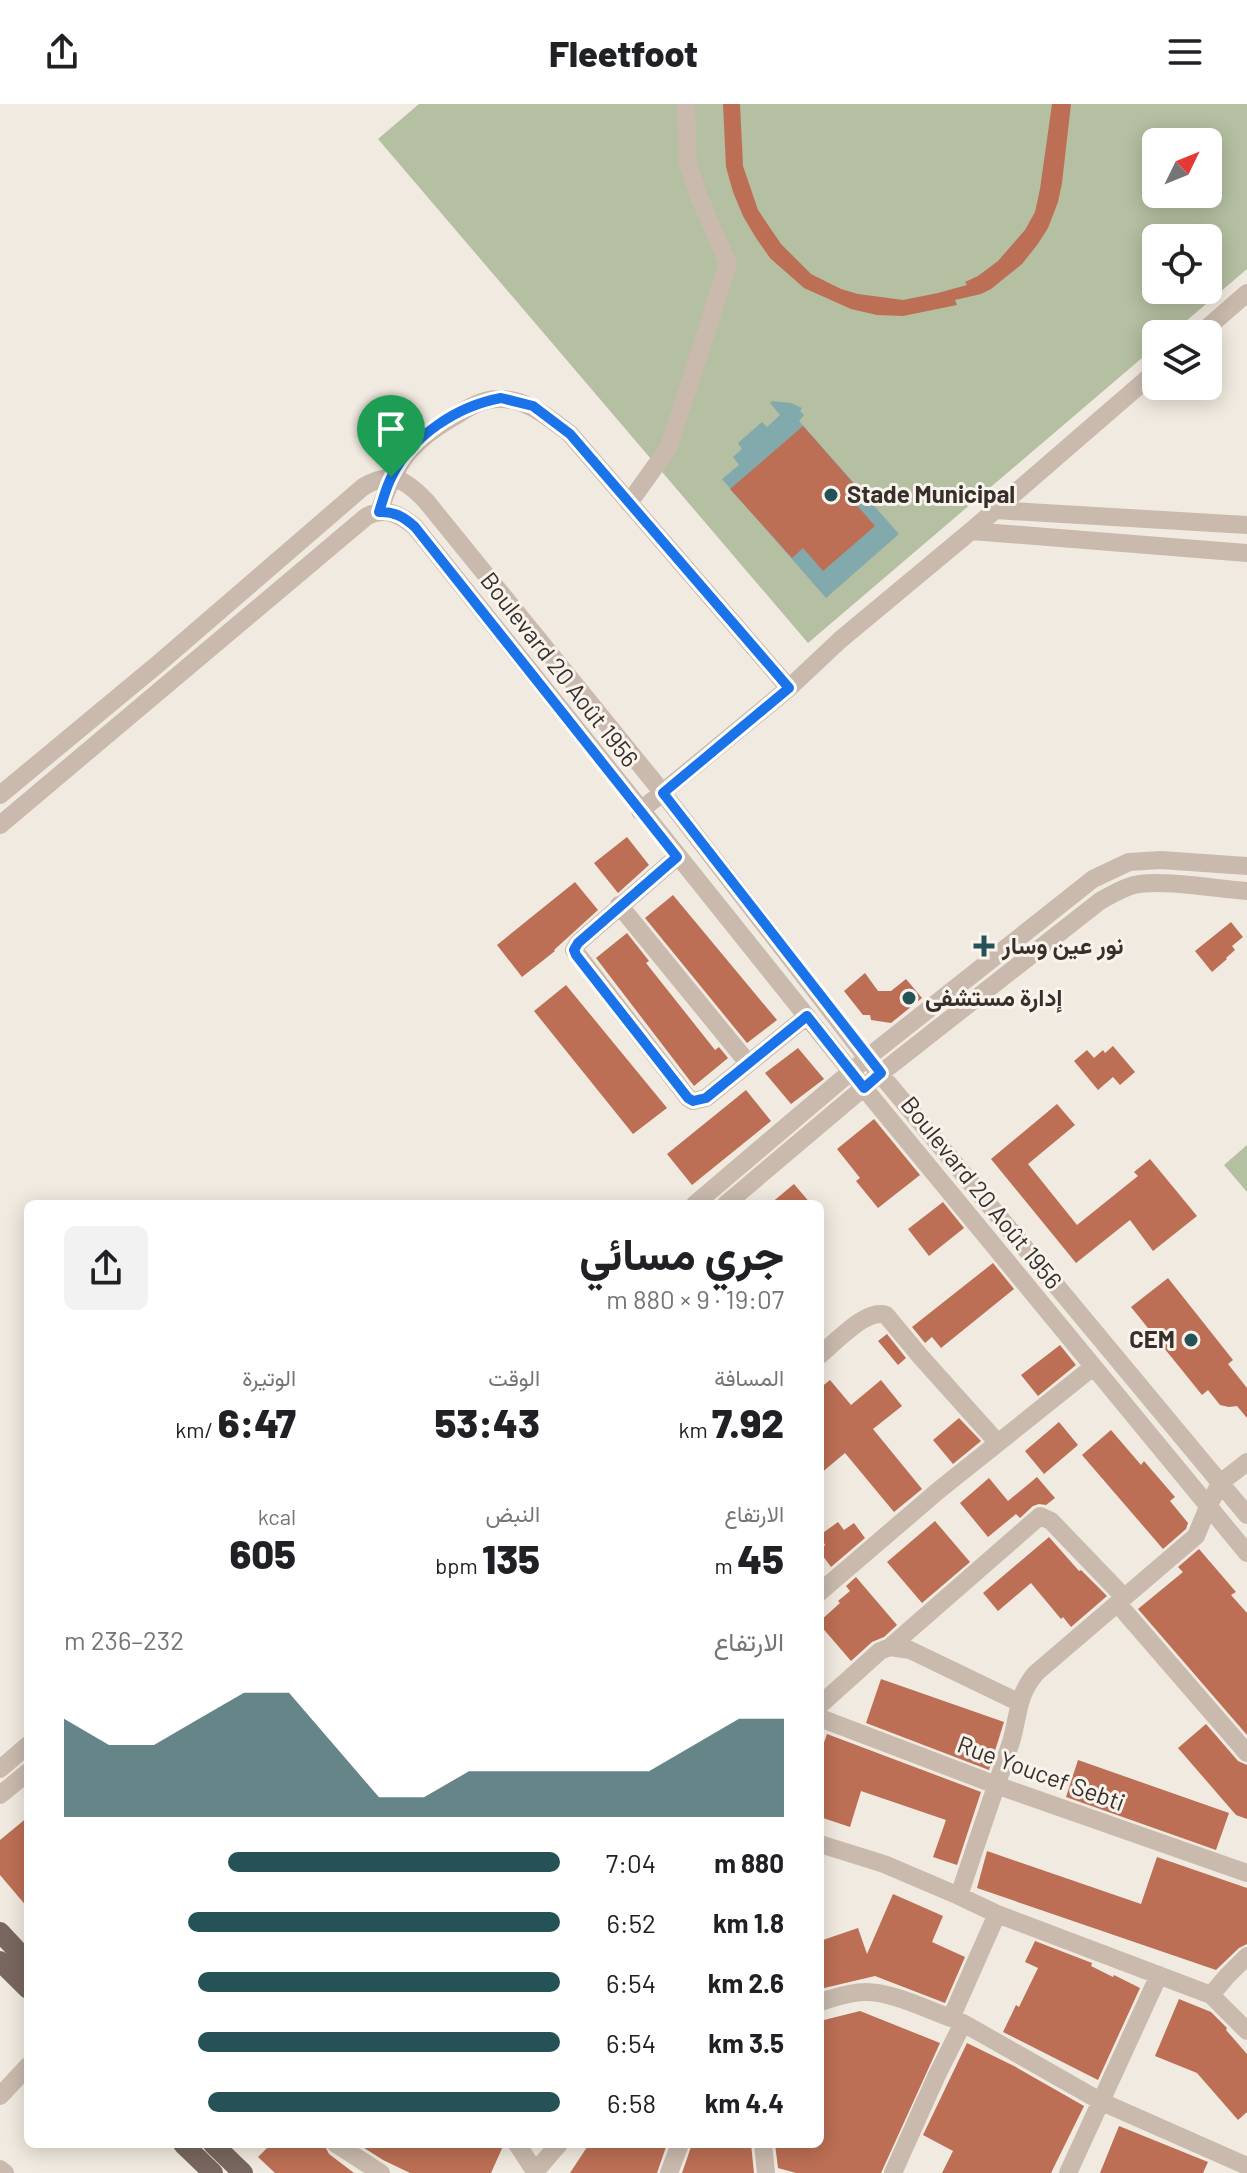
<!DOCTYPE html>
<html lang="ar">
<head>
<meta charset="utf-8">
<style>
	:root { --surface:#fff; --page:#f2f2f2; --text:#202124; --muted:#757577; --accent:#245256 }
	body { margin:0; font-family:Barlow,Vazirmatn,sans-serif; background:var(--page); color:var(--text); direction:rtl; height:100vh; display:flex; flex-direction:column; font-size:30px; white-space:nowrap }
	* { box-sizing:border-box; margin:0 }
	p { font-size:26px; color:var(--muted) }
	.icon { flex:none; width:44px; height:44px; fill:none; stroke:currentColor; stroke-width:2; stroke-linecap:round; stroke-linejoin:round }
	.map { position:relative; flex:1; overflow:hidden; direction:ltr }
	.drawer { position:absolute; left:24px; top:1096px; width:800px; height:948px; display:flex; flex-direction:column; background:var(--surface); border-radius:12px; box-shadow:0 4px 20px #0003; direction:rtl }
	.drawer>* { flex:none }
	.needle { width:52px; rotate:47deg }
	.fabs { position:absolute; left:1142px; top:24px; display:grid; gap:16px }
	.fabs a { display:grid; place-items:center; width:80px; height:80px; border-radius:12px; background:var(--surface); box-shadow:0 4px 20px #0003; font-size:40px }
	.pin { position:absolute; display:grid; place-items:center; width:68px; height:68px; color:#fff; margin:-82px -34px; border-radius:50% 50% 50% 0; rotate:-45deg; box-shadow:0 0 8px #0007 }
	.pin .icon { rotate:45deg }
	.round { display:grid; place-items:center; flex:none; width:84px; height:84px; border-radius:12px; background:var(--page) }
	.headline { display:flex; align-items:center; justify-content:space-between; height:136px; padding:0 40px }
	h1 { font-size:44px; font-weight:800; line-height:60px }
	.figures { display:grid; grid-template-columns:repeat(3,1fr); gap:12px; height:136px; padding:8px 40px }
	.figures div { display:grid; align-content:center }
	.figures b { font-size:40px; font-weight:800 }
	.figures small { font-size:22px; font-weight:400 }
	.figures p { font-size:22px }
	.chart { height:224px; padding:16px 40px }
	.chart p { display:flex; justify-content:space-between }
	.chart svg { width:100%; height:144px; margin-top:8px; fill:var(--accent); opacity:.7 }
	ul { padding:0 40px; list-style:none; font-size:26px }
	li { display:grid; grid-template-columns:128px 96px 1fr; align-items:center; height:60px }
	li i { height:20px; border-radius:10px; background:var(--accent) }
	header { display:flex; justify-content:space-between; align-items:center; height:104px; padding:0 40px; background:var(--surface); font-size:36px; font-weight:800 }
	.map>svg:first-child { display:block }
	.green { fill:#b5bfa1; fill-rule:evenodd }
	.water { fill:#82aaac }
	.building { fill:#bc6f54 }
	.lines { fill:none; stroke-linecap:round; stroke-linejoin:round }
	.minor { stroke:#c9baad; stroke-width:18 }
	.major { stroke:#78675e; stroke-width:20 }
	.route-casing { stroke:#fff; stroke-width:16 }
	.route { stroke:#1a73e8; stroke-width:10 }
	.poi-dot { fill:#245256; stroke:#f9f3ed; stroke-width:3 }
	.labels { text-anchor:middle; stroke-width:6; stroke-linejoin:round; paint-order:stroke }
	.poi-label { font-size:24px; font-weight:bold; fill:#382f2b; stroke:#f9f3ed; text-anchor:start }
	.street-label { font-size:24px; fill:#382f2b; stroke:#f9f3ed }
</style>
</head>
<body>
<header><svg class="icon" aria-label="menu" viewBox="0 0 24 24"><path d="M4 6h16M4 12h16M4 18h16"/></svg>Fleetfoot<svg class="icon" aria-label="share" viewBox="0 0 24 24"><path d="M12 15V3M7 8l5-5 5 5M5 13v7h14v-7"/></svg></header>
<div class="map">
<svg width="1247" height="2069" viewBox="0 0 1247 2069">
	<rect width="100%" height="100%" fill="#f1eae0"/>
	<path class="green" d="M 419,0 L 1247,0 L 1247,165 L 1171,230 L 1156,230 L 1156,242 L 808,539 L 378,35 ZM 1156,38 L 1208,38 L 1208,90 L 1156,90 ZM 1156,134 L 1208,134 L 1208,186 L 1156,186 Z
		M 1247,1041 L 1247,1088 L 1224,1061 Z"/>
	<path class="water" d="M 772,297 L 791,299 L 802,304 L 800,307 L 804,311 L 799,317 L 899,430 L 826,494 L 722,375 L 739,361 L 733,353 L 742,345 L 738,339 L 762,318 L 767,323 L 780,311 L 770,299 Z"/>
	<path class="building" d="M 723,0 L 740,0 L 743,62 L 758,106 L 781,140 L 811,170 L 841,185 L 858,190 L 903,196 L 938,189 L 967,181 L 965,178 L 978,172 L 998,157 L 1025,126 L 1035,108 L 1040,85 L 1052,0 L 1071,0 L 1062,79 L 1058,98 L 1048,124 L 1037,141 L 1022,160 L 991,185 L 981,190 L 955,196 L 957,201 L 903,212 L 877,211 L 851,205 L 804,184 L 770,154 L 756,134 L 743,112 L 733,88 L 726,63 Z
		M 803,322 L 863,390 L 854,398 L 875,422 L 823,467 L 803,444 L 792,454 L 730,385 Z
		M 627,733 L 649,761 L 618,789 L 594,759 Z
		M 575,778 L 598,806 L 554,846 L 555,847 L 522,873 L 497,841 Z
		M 673,791 L 777,916 L 747,939 L 645,814 Z
		M 1231,818 L 1243,833 L 1232,842 L 1235,846 L 1226,854 L 1227,855 L 1212,868 L 1195,847 Z
		M 627,829 L 649,857 L 646,859 L 715,946 L 719,943 L 728,954 L 694,982 L 596,854 Z
		M 865,869 L 878,887 L 891,887 L 906,875 L 922,894 L 891,919 L 871,916 L 870,911 L 863,911 L 844,887 Z
		M 566,881 L 667,1004 L 633,1030 L 534,907 Z
		M 1113,942 L 1135,968 L 1120,981 L 1113,973 L 1098,986 L 1074,957 L 1087,946 L 1094,954 L 1103,946 L 1105,949 Z
		M 798,944 L 824,975 L 791,1000 L 765,969 Z
		M 746,986 L 771,1017 L 692,1081 L 667,1050 Z
		M 1057,1000 L 1075,1021 L 1028,1060 L 1077,1121 L 1138,1072 L 1134,1068 L 1150,1055 L 1197,1112 L 1153,1147 L 1130,1116 L 1076,1159 L 991,1055 Z
		M 874,1015 L 920,1071 L 878,1104 L 856,1077 L 860,1074 L 837,1045 Z
		M 794,1080 L 811,1100 L 770,1100 Z
		M 943,1098 L 964,1124 L 929,1152 L 908,1125 Z
		M 993,1159 L 1014,1185 L 941,1244 L 932,1233 L 925,1239 L 912,1223 Z
		M 1168,1174 L 1233,1256 L 1228,1260 L 1247,1284 L 1247,1314 L 1237,1302 L 1229,1303 L 1220,1301 L 1208,1286 L 1202,1291 L 1131,1203 Z
		M 887,1230 L 906,1254 L 898,1261 L 878,1237 Z
		M 1060,1241 L 1076,1261 L 1038,1292 L 1021,1271 Z
		M 830,1276 L 851,1301 L 881,1276 L 902,1302 L 873,1325 L 922,1385 L 894,1408 L 845,1349 L 820,1370 L 820,1284 Z
		M 959,1314 L 981,1337 L 953,1360 L 933,1336 Z
		M 1059,1318 L 1078,1341 L 1044,1370 L 1025,1347 Z
		M 1111,1326 L 1141,1361 L 1144,1357 L 1175,1393 L 1170,1397 L 1188,1419 L 1186,1425 L 1163,1445 L 1082,1351 Z
		M 1037,1373 L 1055,1394 L 1046,1401 L 1039,1400 L 1033,1402 L 1020,1414 L 1016,1410 L 988,1433 L 960,1399 L 989,1374 L 1008,1397 Z
		M 935,1417 L 970,1458 L 922,1499 L 887,1458 Z
		M 838,1418 L 844,1426 L 854,1419 L 865,1434 L 831,1463 L 820,1448 L 825,1441 L 820,1431 Z
		M 1049,1433 L 1079,1467 L 1081,1466 L 1107,1492 L 1071,1523 L 1063,1513 L 1061,1515 L 1031,1479 L 998,1507 L 983,1489 Z
		M 1199,1445 L 1236,1488 L 1231,1491 L 1247,1509 L 1247,1631 L 1138,1505 L 1183,1468 L 1178,1463 Z
		M 856,1473 L 897,1521 L 884,1533 L 872,1538 L 851,1557 L 820,1521 L 820,1517 L 840,1499 L 838,1497 L 850,1487 L 846,1482 Z
		M 881,1575 L 1004,1618 L 989,1666 L 866,1619 Z
		M 1206,1620 L 1238,1657 L 1247,1661 L 1247,1715 L 1236,1711 L 1178,1644 Z
		M 827,1630 L 981,1688 L 957,1761 L 933,1753 L 946,1716 L 861,1687 L 850,1723 L 820,1713 L 820,1650 Z
		M 1078,1656 L 1229,1709 L 1216,1746 L 1066,1693 Z
		M 28,1713 L 28,1804 L 0,1771 L 0,1736 Z
		M 987,1747 L 1141,1800 L 1157,1753 L 1247,1784 L 1247,1840 L 1239,1844 L 1216,1866 L 977,1784 Z
		M 893,1790 L 943,1812 L 932,1838 L 965,1853 L 945,1899 L 875,1872 L 820,1885 L 820,1837 L 858,1824 L 867,1850 Z
		M 1035,1837 L 1092,1859 L 1091,1862 L 1113,1873 L 1114,1871 L 1140,1884 L 1098,1976 L 1003,1928 L 1016,1901 L 1019,1903 L 1038,1864 L 1025,1858 Z
		M 1179,1895 L 1211,1908 L 1227,1924 L 1226,1926 L 1247,1950 L 1247,2008 L 1238,2016 L 1197,1969 L 1155,1952 Z
		M 860,1907 L 940,1939 L 881,2069 L 796,2069 L 778,2064 L 775,2040 L 820,2040 L 820,1917 Z
		M 967,1939 L 1014,1962 L 1084,2002 L 1051,2069 L 942,2069 L 953,2047 L 923,2031 Z
		M 1119,2022 L 1208,2058 L 1203,2069 L 1100,2069 Z
		M 271,2040 L 324,2040 L 329,2050 L 354,2069 L 275,2069 L 258,2053 Z
		M 358,2040 L 504,2040 L 491,2069 L 410,2069 L 383,2056 Z
		M 589,2040 L 667,2040 L 657,2069 L 570,2069 Z
		M 692,2040 L 751,2040 L 754,2069 L 682,2069 Z"/>
	<g class="lines">
		<path class="minor" d="M 1200,230 L 1247,189
			M 629,399 L 669,343 L 728,160 L 700,95 L 688,61 L 686,0
			M 995,406 L 1247,421
			M 379,408 C 397,355 410,338 459,310 C 471,302 483,295 499,295 C 526,294 549,314 570,330 L 789,584
			M 971,427 L 1247,449
			M 0,691 L 158,560 L 363,383 C 391,366 405,375 426,397 L 663,689 L 867,954 L 1247,1411
			M 640,707 L 789,584 L 840,536 L 971,427 L 1156,267
			M 0,721 L 367,412 C 385,403 400,410 415,423 L 864,984 L 1247,1449
			M 677,753 L 578,839 L 574,846 L 688,994 L 693,997 L 706,994 L 807,912
			M 619,801 L 748,959
			M 695,1100 L 867,954 L 1093,775 L 1129,758 L 1161,756 L 1247,762
			M 726,1100 L 881,969 L 1100,797 C 1111,791 1122,784 1134,781 C 1161,775 1217,785 1247,787
			M 820,1251 C 836,1238 866,1204 886,1211 L 920,1252 L 998,1339
			M 820,1488 L 939,1386 L 1093,1263
			M 1118,1500 L 1247,1649
			M 890,1543 L 1040,1412 L 1051,1417 L 1124,1493
			M 820,1601 L 880,1547 L 890,1543 L 910,1546 L 1020,1599
			M 820,1614 L 996,1681 L 1247,1769
			M 0,1665 L 28,1641
			M 0,1691 L 28,1668
			M 820,1740 L 884,1760 L 959,1792 L 997,1810 L 1211,1891 L 1247,1927
			M 959,1792 C 976,1740 994,1689 1011,1638 C 1019,1611 1017,1591 1036,1569 L 1196,1432 L 1208,1403 L 1220,1379 L 1247,1358
			M 997,1810 L 951,1914 L 963,1919 L 1102,1998 L 1247,2062
			M 1211,1891 L 1227,1872 L 1247,1852
			M 820,1898 C 834,1894 849,1888 864,1888 C 890,1887 926,1905 951,1914
			M 0,1992 L 28,1962
			M 336,2040 L 381,2069
			M 517,2040 L 536,2069
			M 763,2040 L 766,2069
			M 0,2065 L 5,2069
			M 534,2069 L 559,2040
			M 669,2069 L 680,2040
			M 893,2069 L 937,1971 L 963,1919
			M 1068,2069 L 1159,1871"/>
		<path class="major" d="M 0,1828 L 28,1858
			M 0,1857 L 28,1885
			M 183,2040 L 213,2069
			M 213,2040 L 243,2069"/>
	</g>
	<g class="lines">
		<defs>
			<path id="route" d="M 501,294 L 533,302 L 570,330 L 789,584 L 663,689 L 881,969 L 864,984 L 807,912 L 706,994 L 693,997 L 688,994 L 576,851 L 574,846 L 578,839 L 677,753 L 415,423 C 404,413 394,407 379,408 C 383,396 386,383 392,372 C 412,332 457,302 501,294 Z"/>
		</defs>
		<use href="#route" class="route-casing"/>
		<use href="#route" class="route"/>
	</g>
	<g class="poi-dot">
		<circle cx="831" cy="391" r="8"/>
		<path d="M980 830h8v8h8v8h-8v8h-8v-8h-8v-8h8z"/>
		<circle cx="909" cy="894" r="8"/>
		<circle cx="1191" cy="1236" r="8"/>
	</g>
	<g class="labels">
		<g class="poi-label">
			<text x="847" y="399">Stade Municipal</text>
			<text x="1002" y="850">نور عين وسار</text>
			<text x="925" y="902">إدارة مستشفى</text>
			<text x="1175" y="1244" text-anchor="end">CEM</text>
		</g>
		<g class="street-label">
			<text transform="translate(559 566) rotate(52)" y="8">Boulevard 20 Août 1956</text>
			<text transform="translate(981 1089) rotate(51)" y="8">Boulevard 20 Août 1956</text>
			<text transform="translate(1041 1670) rotate(20)" y="8">Rue Youcef Sebti</text>
		</g>
	</g>
</svg>
<div class="fabs">
<a><svg class="needle" viewBox="-14 -14 28 28"><path d="M0-13l5 13h-10z" fill="#e53935"/><path d="M0 13l5-13h-10z" fill="#757577"/></svg></a>
<a><svg class="icon" aria-label="locate" viewBox="0 0 24 24"><circle cx="12" cy="12" r="6"/><path d="M12 2v4M12 18v4M2 12h4M18 12h4"/></svg></a>
<a><svg class="icon" aria-label="layers" viewBox="0 0 24 24"><path d="M12 4l9 5-9 5-9-5zM3 14l9 5 9-5"/></svg></a>
</div>
<div class="pin" style="left:391px;top:373px;background:#1e9e55"><svg class="icon" aria-label="arrive" viewBox="0 0 24 24"><path d="M6 21V4h12l-3 4 3 4H6"/></svg></div>
<section class="drawer">
<div class="headline"><div><h1>جري مسائي</h1><p>19:07 · 9 × 880 m</p></div><a class="round"><svg class="icon" aria-label="share" viewBox="0 0 24 24"><path d="M12 15V3M7 8l5-5 5 5M5 13v7h14v-7"/></svg></a></div>
<div class="figures">
<div><p>المسافة</p><b>7.92<small> km</small></b></div>
<div><p>الوقت</p><b>53:43</b></div>
<div><p>الوتيرة</p><b>6:47<small> /km</small></b></div>
</div>
<div class="figures">
<div><p>الارتفاع</p><b>45<small> m</small></b></div>
<div><p>النبض</p><b>135<small> bpm</small></b></div>
<div><p>kcal</p><b>605</b></div>
</div>
<div class="chart"><p><span>الارتفاع</span>232–236 m</p>
<svg viewBox="0 0 160 44" preserveAspectRatio="none"><path d="M0 44V14L10 22L20 22L30 14L40 6L50 6L60 22L70 38L80 38L90 30L100 30L110 30L120 30L130 30L140 22L150 14L160 14V44z"/></svg>
</div>
<ul>
<li><b>880 m</b>7:04<i style="width:67%"></i></li>
<li><b>1.8 km</b>6:52<i style="width:75%"></i></li>
<li><b>2.6 km</b>6:54<i style="width:73%"></i></li>
<li><b>3.5 km</b>6:54<i style="width:73%"></i></li>
<li><b>4.4 km</b>6:58<i style="width:71%"></i></li>
</ul>
</section>
</div>
</body>
</html>
